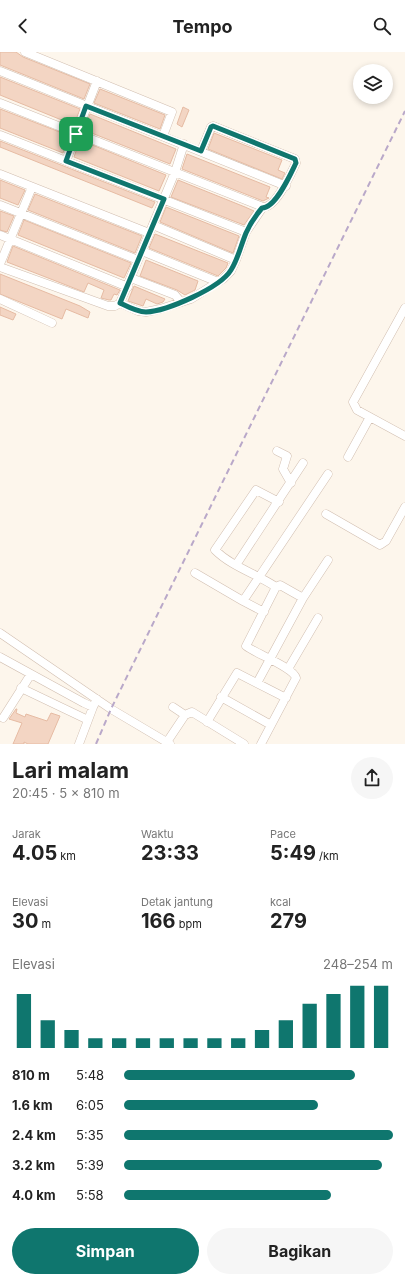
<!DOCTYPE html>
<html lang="id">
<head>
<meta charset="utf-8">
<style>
	:root { --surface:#fff; --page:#f6f6f6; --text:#222; --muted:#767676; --accent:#0f766e }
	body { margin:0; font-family:Inter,sans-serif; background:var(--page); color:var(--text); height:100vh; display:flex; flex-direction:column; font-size:15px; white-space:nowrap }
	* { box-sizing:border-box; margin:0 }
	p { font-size:13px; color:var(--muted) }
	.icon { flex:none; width:22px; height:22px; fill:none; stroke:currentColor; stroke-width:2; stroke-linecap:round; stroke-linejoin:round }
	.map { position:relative; height:692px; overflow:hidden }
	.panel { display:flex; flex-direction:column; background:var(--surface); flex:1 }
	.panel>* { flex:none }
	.tools { position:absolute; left:353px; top:12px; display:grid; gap:8px }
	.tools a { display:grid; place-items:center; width:40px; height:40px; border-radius:50%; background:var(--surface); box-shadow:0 2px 6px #0003; font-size:20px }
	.pin { position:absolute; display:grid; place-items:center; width:34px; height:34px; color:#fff; margin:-17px; border-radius:8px; box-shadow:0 2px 6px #0006 }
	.round { display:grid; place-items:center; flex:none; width:42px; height:42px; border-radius:21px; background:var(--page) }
	.headline { display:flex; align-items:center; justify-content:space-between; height:68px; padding:0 12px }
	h1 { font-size:22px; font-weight:700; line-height:30px }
	.figures { display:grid; grid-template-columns:repeat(3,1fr); gap:6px; height:68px; padding:4px 12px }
	.figures div { display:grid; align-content:center }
	.figures b { font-size:20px; font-weight:700 }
	.figures small { font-size:11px; font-weight:400 }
	.figures p { font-size:11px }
	.chart { height:112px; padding:8px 12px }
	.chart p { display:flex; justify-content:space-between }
	.chart svg { width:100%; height:72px; margin-top:4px; stroke:var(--accent); stroke-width:6 }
	.cta { display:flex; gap:8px; margin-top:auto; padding:8px 12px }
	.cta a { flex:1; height:46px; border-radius:24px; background:var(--accent); color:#fff; font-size:16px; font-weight:700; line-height:46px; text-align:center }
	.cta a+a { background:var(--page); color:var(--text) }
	ul { padding:0 12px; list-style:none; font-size:13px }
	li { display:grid; grid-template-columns:64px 48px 1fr; align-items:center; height:30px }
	li i { height:10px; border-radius:5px; background:var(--accent) }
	header { display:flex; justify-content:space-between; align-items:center; height:52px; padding:0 12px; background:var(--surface); font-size:18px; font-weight:700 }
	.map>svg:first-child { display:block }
	.building { fill:#f3d5c3; stroke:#e6bba3 }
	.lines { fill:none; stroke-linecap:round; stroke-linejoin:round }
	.minor-casing { stroke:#d1beb0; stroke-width:9 }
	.minor { stroke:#fff; stroke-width:8 }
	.rail { stroke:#b9a8c9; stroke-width:2; stroke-dasharray:6 4; stroke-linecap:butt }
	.route-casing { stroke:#fff; stroke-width:8 }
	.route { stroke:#0f766e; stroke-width:5 }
</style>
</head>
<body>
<header><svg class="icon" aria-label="back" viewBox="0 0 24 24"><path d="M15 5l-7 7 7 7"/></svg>Tempo<svg class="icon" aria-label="search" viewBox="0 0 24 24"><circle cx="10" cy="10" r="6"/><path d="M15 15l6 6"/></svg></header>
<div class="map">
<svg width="405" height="692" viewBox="0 0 405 692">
	<rect width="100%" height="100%" fill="#fdf6ec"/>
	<path class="building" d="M 0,0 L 16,0 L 23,5 L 90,32 L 84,47 L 0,13 Z
		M 0,25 L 80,57 L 74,73 L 0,43 Z
		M 100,37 L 165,63 L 160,77 L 94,51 Z
		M 183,55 L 189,58 L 182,75 L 177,72 Z
		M 0,57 L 70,84 L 63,101 L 0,76 Z
		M 90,62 L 176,97 L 170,112 L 84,78 Z
		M 214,81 L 282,108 L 278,118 L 285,121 L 282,127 L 208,97 Z
		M 80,88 L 166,123 L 159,139 L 74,105 Z
		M 0,89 L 155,150 L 152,156 L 0,95 Z
		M 187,102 L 270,135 L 266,145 L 269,146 L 263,149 L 182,117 Z
		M 0,128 L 25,138 L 18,153 L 0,146 Z
		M 178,128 L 245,155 L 254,159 L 244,173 L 171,145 Z
		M 35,142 L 142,184 L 135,201 L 28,158 Z
		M 166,155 L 239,184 L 233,201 L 160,170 Z
		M 0,159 L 14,164 L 7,180 L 0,178 Z
		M 24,168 L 131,211 L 124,226 L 18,183 Z
		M 155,182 L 228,211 L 226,216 L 218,224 L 149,196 Z
		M 13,194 L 120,238 L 117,243 L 114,242 L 111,248 L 109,248 L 101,246 L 104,238 L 88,231 L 84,240 L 7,210 Z
		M 146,208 L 198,229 L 195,238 L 185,243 L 177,238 L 140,224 Z
		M 0,222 L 80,254 L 90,260 L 88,266 L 66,257 L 62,267 L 0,242 Z
		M 134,234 L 165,247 L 163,250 L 157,252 L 146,247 L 143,254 L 128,249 Z
		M 0,255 L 16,262 L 13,268 L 0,263 Z
		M 16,657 L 17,657 L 16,661 L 25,665 L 26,662 L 47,669 L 51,661 L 60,664 L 48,692 L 28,692 L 24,690 L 24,692 L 13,692 L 22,671 L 9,667 Z"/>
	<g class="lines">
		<defs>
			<path id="minor" d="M 25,0 L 172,60 L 163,84
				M 0,19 L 286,134
				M 0,51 L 263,155
				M 0,83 L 246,180
				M 66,109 L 97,29
				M 0,122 L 149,181
				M 0,153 L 138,208
				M 153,173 L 236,208 L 246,180 L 263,155 C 276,156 291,121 296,111 L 295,107 L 213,74 L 211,75 L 201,99
				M 0,183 L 128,235
				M 142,199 L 218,230
				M 0,212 L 32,135
				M 0,215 L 108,254 L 115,254 L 120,251 L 175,120 L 184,92
				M 131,226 L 175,243 L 181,250
				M 0,247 L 52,271
				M 120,251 L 138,259 L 146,260 L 160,257 L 191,247 L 223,227 L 231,219 L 236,208
				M 405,256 L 353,350 L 357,358 L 405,384
				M 277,399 L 287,404 L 283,417 L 291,431
				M 348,405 L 370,365
				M 279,450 L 256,438 L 215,498 C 232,515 257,522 276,535 L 280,533 L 303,546
				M 326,462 L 380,493 L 386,489 L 405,455
				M 236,513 L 303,411
				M 195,521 L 243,549
				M 264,560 L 243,549 L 328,422
				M 0,581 L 111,657 L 170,692
				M 0,605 L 84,651 L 93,655 L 97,647
				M 288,617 L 318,566
				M 257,631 L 303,546 L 328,508
				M 21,636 L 88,668
				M 221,645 L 271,673
				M 173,655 L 185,663 L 192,660 L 244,692
				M 3,666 L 31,622
				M 207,670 L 237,621 L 286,646
				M 167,690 L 185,663
				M 79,692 L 93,655
				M 261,692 L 296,626 C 293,615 256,602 246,594 L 276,535"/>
		</defs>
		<use href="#minor" class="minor-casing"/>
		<use href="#minor" class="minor"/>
		<path class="rail" d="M 96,692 L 111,657 L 405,59"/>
	</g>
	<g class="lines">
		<defs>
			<path id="route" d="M 86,54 L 201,99 L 211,75 L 213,74 L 295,107 L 296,111 C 291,121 276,156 262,156 C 256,163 250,172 246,181 C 241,193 238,207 231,218 C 220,236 167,259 146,260 C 137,260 128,255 120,251 L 164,147 L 66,109 Z"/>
		</defs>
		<use href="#route" class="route-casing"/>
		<use href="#route" class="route"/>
	</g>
</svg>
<div class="tools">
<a><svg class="icon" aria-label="layers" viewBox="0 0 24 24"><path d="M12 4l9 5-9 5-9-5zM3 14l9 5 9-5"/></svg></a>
</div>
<div class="pin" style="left:76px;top:82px;background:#1e9e55"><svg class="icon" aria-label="arrive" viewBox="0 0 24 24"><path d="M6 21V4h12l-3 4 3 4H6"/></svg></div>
</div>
<section class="panel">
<div class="headline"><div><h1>Lari malam</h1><p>20:45 · 5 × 810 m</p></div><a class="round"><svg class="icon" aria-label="share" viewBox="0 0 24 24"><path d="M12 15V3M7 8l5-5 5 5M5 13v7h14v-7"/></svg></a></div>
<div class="figures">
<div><p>Jarak</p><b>4.05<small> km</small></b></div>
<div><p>Waktu</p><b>23:33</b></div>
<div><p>Pace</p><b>5:49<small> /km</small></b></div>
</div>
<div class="figures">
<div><p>Elevasi</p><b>30<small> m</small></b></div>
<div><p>Detak jantung</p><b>166<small> bpm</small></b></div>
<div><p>kcal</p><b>279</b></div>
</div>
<div class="chart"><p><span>Elevasi</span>248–254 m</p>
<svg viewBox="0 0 160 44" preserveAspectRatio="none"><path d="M5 44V11M15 44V27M25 44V33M35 44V38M45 44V38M55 44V38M65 44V38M75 44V38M85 44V38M95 44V38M105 44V33M115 44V27M125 44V17M135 44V11M145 44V6M155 44V6"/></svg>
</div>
<ul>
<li><b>810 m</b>5:48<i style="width:86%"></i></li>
<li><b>1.6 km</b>6:05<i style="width:72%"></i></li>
<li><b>2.4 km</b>5:35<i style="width:100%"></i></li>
<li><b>3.2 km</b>5:39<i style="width:96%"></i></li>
<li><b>4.0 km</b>5:58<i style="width:77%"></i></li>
</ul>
<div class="cta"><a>Simpan</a><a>Bagikan</a></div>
</section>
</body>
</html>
